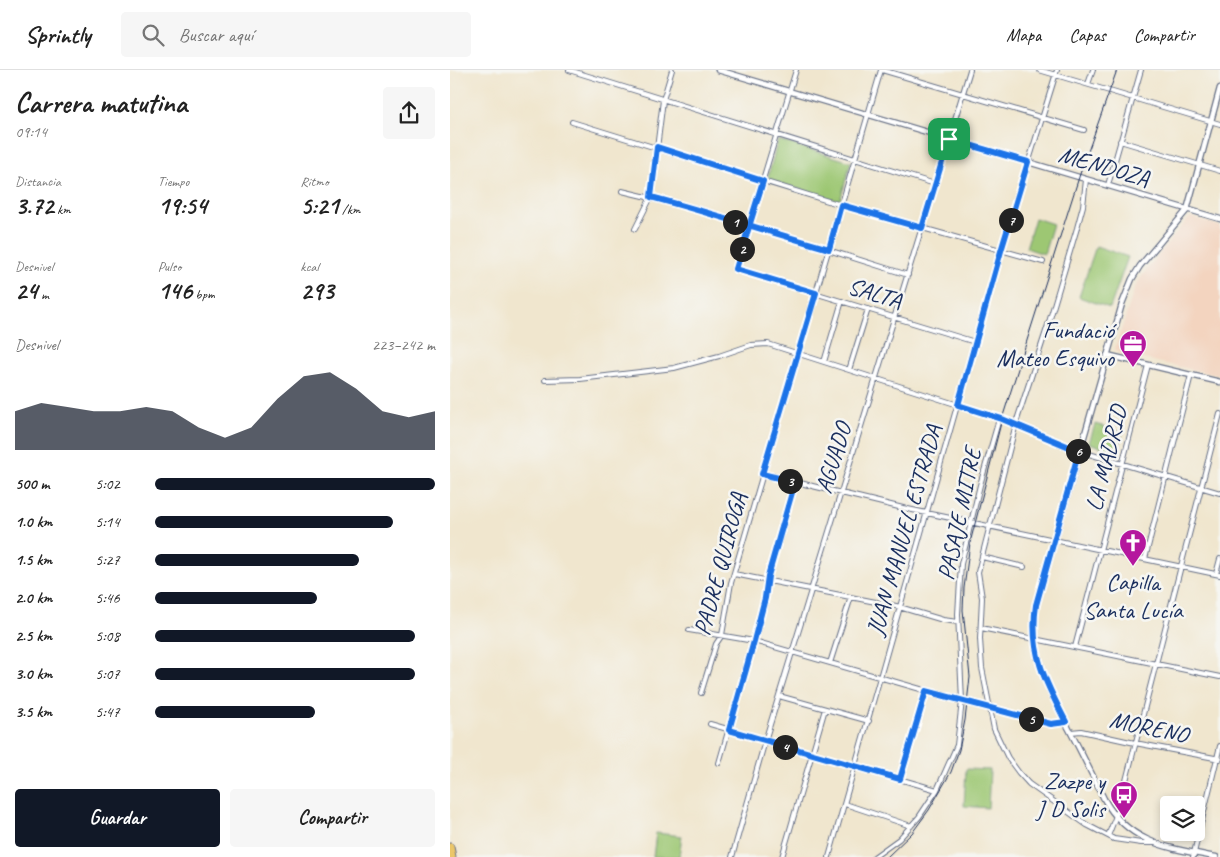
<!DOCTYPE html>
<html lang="es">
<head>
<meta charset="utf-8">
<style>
	:root { --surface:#fff; --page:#f6f6f6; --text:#222; --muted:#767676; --line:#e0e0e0; --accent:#111827 }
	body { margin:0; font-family:Caveat,sans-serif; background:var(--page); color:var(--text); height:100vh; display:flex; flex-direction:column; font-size:19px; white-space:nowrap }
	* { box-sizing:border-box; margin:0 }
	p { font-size:16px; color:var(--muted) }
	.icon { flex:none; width:28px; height:28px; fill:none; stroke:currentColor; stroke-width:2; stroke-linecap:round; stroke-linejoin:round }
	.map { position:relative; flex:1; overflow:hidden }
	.panel { display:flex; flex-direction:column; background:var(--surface); width:450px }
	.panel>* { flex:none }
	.buttons { position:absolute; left:710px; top:726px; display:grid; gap:10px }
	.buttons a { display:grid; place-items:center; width:45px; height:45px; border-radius:5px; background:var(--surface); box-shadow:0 2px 8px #0003; font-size:25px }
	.pin { position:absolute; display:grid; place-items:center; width:42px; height:42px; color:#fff; margin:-21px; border-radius:10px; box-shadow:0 2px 8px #0006 }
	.km { position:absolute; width:25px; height:25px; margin:-12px; border-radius:50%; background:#222; color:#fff; font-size:14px; line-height:25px; text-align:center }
	.round { display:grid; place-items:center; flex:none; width:52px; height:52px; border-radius:5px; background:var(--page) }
	.summary { display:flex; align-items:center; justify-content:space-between; height:85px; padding:0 15px }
	h1 { font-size:28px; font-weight:700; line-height:38px }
	.metrics { display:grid; grid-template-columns:repeat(3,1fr); gap:8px; height:85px; padding:5px 15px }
	.metrics div { display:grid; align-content:center }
	.metrics b { font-size:25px; font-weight:700 }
	.metrics small { font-size:14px; font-weight:400 }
	.metrics p { font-size:14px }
	.chart { height:140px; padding:10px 15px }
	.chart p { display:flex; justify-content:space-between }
	.chart svg { width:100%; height:90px; margin-top:5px; fill:var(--accent); opacity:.7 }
	.action { display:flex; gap:10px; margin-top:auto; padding:10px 15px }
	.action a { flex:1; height:58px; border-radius:5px; background:var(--accent); color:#fff; font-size:20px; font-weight:700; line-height:58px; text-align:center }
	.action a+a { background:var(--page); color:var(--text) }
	ul { padding:0 15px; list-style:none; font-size:16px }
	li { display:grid; grid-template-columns:80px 60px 1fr; align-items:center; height:38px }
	li i { height:12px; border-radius:6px; background:var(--accent) }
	header { display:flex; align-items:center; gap:30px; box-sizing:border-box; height:70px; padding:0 25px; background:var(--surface); border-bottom:1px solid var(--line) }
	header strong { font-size:24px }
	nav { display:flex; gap:28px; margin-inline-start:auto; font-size:18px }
	.search { width:350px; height:45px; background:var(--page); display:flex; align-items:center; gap:12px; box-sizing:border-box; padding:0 18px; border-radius:5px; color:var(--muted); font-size:19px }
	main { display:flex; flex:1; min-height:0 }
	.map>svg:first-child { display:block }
	.built { fill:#f3d4bf }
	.green { fill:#9dc773; stroke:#5c7b68 }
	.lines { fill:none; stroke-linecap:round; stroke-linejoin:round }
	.minor-casing { stroke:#666f85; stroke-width:6 }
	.tertiary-casing { stroke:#666f85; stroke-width:7 }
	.motorway-casing { stroke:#666f85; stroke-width:9 }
	.minor { stroke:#fff; stroke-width:4 }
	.tertiary { stroke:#fff; stroke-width:4.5 }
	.motorway { stroke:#ebc669; stroke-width:7 }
	.rail { stroke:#1b2f5e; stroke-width:1 }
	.route-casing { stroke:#fff; stroke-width:10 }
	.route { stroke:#1a73e8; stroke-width:6 }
	.labels { text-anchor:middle; stroke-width:5; stroke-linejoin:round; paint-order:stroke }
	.street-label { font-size:24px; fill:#1b2f5e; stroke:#f6f6f2 }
	.poi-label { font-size:24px; fill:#1b2f5e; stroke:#f6f6f2; text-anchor:end }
</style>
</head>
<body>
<header>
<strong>Sprintly</strong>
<div class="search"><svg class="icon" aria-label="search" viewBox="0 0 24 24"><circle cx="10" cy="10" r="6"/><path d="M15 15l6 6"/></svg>Buscar aquí</div>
<nav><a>Mapa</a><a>Capas</a><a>Compartir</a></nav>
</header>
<main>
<section class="panel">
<div class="summary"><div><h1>Carrera matutina</h1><p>09:14</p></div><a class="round"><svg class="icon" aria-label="share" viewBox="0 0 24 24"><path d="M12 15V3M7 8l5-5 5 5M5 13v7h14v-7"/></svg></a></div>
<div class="metrics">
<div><p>Distancia</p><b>3.72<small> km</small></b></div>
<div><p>Tiempo</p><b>19:54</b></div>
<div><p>Ritmo</p><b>5:21<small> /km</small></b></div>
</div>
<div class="metrics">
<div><p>Desnivel</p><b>24<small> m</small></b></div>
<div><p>Pulso</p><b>146<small> bpm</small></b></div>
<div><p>kcal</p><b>293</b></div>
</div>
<div class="chart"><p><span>Desnivel</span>223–242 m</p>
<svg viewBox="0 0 160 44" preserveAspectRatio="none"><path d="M0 44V25L10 21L20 23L30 25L40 25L50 23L60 25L70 33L80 38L90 33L100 19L110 8L120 6L130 14L140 25L150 28L160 25V44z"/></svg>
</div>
<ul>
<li><b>500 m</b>5:02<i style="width:100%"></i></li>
<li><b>1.0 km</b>5:14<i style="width:85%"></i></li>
<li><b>1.5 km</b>5:27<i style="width:73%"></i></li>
<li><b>2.0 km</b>5:46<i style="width:58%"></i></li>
<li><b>2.5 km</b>5:08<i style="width:93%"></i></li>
<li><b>3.0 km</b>5:07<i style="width:93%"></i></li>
<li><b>3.5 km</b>5:47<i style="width:57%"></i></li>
</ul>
<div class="action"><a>Guardar</a><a>Compartir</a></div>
</section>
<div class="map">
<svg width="770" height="787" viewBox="0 0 770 787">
	<rect width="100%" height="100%" fill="#f6f6f2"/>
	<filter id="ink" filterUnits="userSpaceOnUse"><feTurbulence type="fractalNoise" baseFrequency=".02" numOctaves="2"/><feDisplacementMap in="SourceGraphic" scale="10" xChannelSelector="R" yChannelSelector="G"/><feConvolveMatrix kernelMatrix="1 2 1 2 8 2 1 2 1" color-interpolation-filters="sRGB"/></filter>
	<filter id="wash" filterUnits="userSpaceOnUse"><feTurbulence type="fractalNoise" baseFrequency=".0096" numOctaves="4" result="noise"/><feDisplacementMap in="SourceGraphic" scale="20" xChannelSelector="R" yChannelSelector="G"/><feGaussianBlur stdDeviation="1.12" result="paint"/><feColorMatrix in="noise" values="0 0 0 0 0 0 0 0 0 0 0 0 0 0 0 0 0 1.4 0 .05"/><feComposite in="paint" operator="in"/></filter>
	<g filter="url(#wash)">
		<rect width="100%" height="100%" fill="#f0e6ce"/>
		<path class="built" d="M 741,147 L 770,156 L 770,306 L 668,283 L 665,279 L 685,217 L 696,200 L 737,150 Z"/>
		<path class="green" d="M 328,70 L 401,92 L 390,131 L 317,110 Z
			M 585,148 L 603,154 L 594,184 L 576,178 Z
			M 646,176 L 678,187 L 660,238 L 629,227 Z
			M 645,354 L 673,362 L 667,382 L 639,373 Z
			M 516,699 L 540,700 L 538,738 L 514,736 Z
			M 206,763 L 232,766 L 229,787 L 203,787 Z"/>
	</g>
	<g filter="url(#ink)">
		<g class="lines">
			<defs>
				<path id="minor" d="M 119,0 L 485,114
					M 346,0 L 286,199 L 525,272
					M 432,0 L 634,60
					M 589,0 L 770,54
					M 638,14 L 643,0
					M 122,52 L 391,135 L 593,192
					M 670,71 L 770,101
					M 636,110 L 633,136 L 627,158 L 599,252 L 567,350 L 528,502 L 532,528 L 530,569 L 532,598 L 544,659 L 558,688 L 569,703 L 579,714 L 637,755 L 664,769 L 691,773 L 704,773
					M 658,115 L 691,0
					M 172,121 L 247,139 L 458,205
					M 185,159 L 201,127 L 213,30 L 222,0
					M 374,292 L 392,231
					M 399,300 L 418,239
					M 95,310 L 130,309 L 224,298 L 269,286 L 301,275 L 318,274 L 552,349 L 629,381 L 770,423
					M 313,404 L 453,438 L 770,505
					M 532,487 L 574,497
					M 695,489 L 741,305
					M 284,504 L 446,536 L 493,550 L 508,552
					M 766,504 L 770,489
					M 531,558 L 770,607
					M 239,560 L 304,571 L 512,631 L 601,654 L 616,653
					M 625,577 L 698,295
					M 380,593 L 401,527
					M 251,623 L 266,574 L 272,565 L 281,513 L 431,0
					M 329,626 L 419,651
					M 260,654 L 487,720
					M 621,662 L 631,661 L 685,673 L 770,689
					M 269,693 L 304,571 L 315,528 L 318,506 L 345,412
					M 450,709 L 476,621
					M 395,734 L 461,756
					M 658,766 L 669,738 L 770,344
					M 282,787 L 315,671 L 520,0
					M 332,787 L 375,639
					M 379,787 L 551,181 L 607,0
					M 424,787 L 449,769 L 469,747 L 487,720 L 507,675 L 512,631 L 508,544 L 511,494 L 530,415 L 549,349
					M 743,787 L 770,676"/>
				<path id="tertiary" d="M 268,0 L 770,149
					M 657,285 L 770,312
					M 766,787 C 719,778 679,774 654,729 C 643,706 631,682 619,659 C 598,617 578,584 586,535 L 672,234 L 682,209 L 690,196 L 737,140 L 770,18"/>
				<path id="motorway" d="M 0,777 L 2,787"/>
			</defs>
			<use href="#minor" class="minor-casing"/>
			<use href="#tertiary" class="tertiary-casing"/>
			<use href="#motorway" class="motorway-casing"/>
			<use href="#minor" class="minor"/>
			<use href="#tertiary" class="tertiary"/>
			<use href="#motorway" class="motorway"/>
			<path class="rail" d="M 437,787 L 462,763 L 479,740 L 501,702 L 509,680 L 515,650 L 520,607 L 513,540 L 514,518 L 520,473 L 552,349 L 630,104 L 667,0"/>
		</g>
	</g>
	<g class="lines" filter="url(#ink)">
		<defs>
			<path id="route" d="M 499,69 L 472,158 L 391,135 L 379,179 C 319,162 261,143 201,127 L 207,77 L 313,111 L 286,199 L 366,223 L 312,404 L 345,412 L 318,506 L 315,528 L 304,571 L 279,660 L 450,709 L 476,621 L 601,654 L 616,652 C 595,612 579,581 586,535 L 629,381 L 552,349 L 508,335 L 551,181 L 578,92 L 499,69"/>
		</defs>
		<use href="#route" class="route-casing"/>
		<use href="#route" class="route"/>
	</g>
	<defs>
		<symbol id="office-pin" viewBox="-11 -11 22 30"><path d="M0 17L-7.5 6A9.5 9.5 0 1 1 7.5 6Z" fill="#b5179e" stroke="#f6f6f2"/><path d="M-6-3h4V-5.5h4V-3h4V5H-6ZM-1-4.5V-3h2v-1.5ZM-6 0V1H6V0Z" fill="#fff"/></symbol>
		<symbol id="church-pin" viewBox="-11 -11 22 30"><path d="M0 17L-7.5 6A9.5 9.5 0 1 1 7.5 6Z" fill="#b5179e" stroke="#f6f6f2"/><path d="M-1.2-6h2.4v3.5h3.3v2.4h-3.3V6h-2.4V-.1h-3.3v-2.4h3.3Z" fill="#fff"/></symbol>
		<symbol id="bus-pin" viewBox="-11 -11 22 30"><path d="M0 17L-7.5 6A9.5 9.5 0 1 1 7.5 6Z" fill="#b5179e" stroke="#f6f6f2"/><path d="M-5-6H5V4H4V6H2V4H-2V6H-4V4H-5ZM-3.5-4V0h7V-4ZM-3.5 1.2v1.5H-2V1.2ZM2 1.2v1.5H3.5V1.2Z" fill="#fff"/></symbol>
	</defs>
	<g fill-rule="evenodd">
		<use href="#office-pin" x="667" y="258" width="32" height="43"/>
		<use href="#church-pin" x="667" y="457" width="32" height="43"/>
		<use href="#bus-pin" x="658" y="709" width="32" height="43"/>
	</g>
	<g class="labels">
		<g class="street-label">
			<text transform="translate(654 96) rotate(16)" y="8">MENDOZA</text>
			<text transform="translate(425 223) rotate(17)" y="8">SALTA</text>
			<text transform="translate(383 388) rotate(-73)" y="8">AGUADO</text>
			<text transform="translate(656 388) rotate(-76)" y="8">LA MADRID</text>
			<text transform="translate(509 444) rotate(-78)" y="8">PASAJE MITRE</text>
			<text transform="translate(454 460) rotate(-74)" y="8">JUAN MANUEL ESTRADA</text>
			<text transform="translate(270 494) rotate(-75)" y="8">PADRE QUIROGA</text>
			<text transform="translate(699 657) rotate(12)" y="8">MORENO</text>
		</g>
		<g class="poi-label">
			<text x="664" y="268">Fundació<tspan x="664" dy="28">Mateo Esquivo</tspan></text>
			<text x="683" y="520" text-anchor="middle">Capilla<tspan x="683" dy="28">Santa Lucía</tspan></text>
			<text x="655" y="719">Zazpe y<tspan x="655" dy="28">J D Solis</tspan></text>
		</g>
	</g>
</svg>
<div class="buttons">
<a><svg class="icon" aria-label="layers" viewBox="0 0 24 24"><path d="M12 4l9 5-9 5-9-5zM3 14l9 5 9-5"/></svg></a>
</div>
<div class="pin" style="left:499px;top:69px;background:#1e9e55"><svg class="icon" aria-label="arrive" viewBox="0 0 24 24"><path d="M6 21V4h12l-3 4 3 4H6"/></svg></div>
<b class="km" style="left:285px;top:152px">1</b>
<b class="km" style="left:292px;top:179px">2</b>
<b class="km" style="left:340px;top:411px">3</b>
<b class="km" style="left:335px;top:677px">4</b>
<b class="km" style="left:581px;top:649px">5</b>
<b class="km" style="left:628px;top:381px">6</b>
<b class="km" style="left:561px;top:150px">7</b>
</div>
</main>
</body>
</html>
